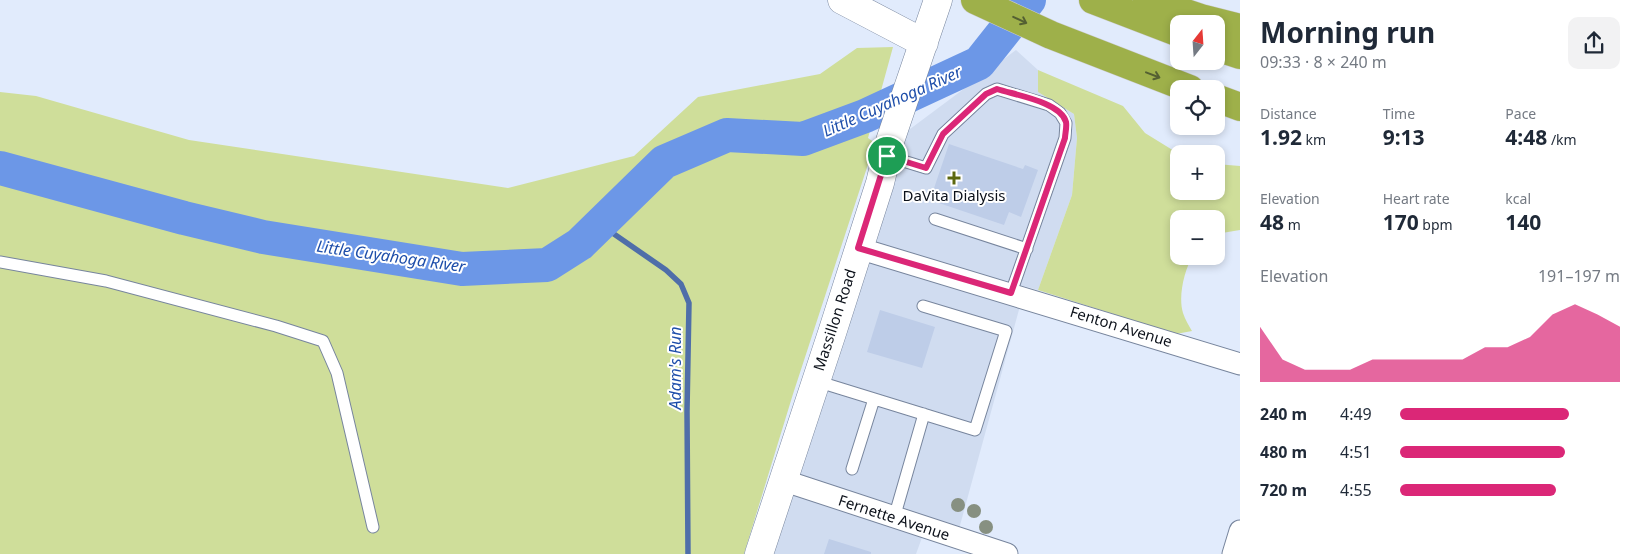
<!DOCTYPE html>
<html lang="en">
<head>
<meta charset="utf-8">
<style>
	:root { --surface:#fff; --page:#f2f2f3; --text:#1f2937; --muted:#747a83; --accent:#db2777 }
	body { margin:0; font-family:"Noto Sans",sans-serif; background:var(--page); color:var(--text); height:100vh; display:flex; flex-direction:column; font-size:19px; white-space:nowrap }
	* { box-sizing:border-box; margin:0 }
	p { font-size:16px; color:var(--muted) }
	.icon { flex:none; width:28px; height:28px; fill:none; stroke:currentColor; stroke-width:2; stroke-linecap:round; stroke-linejoin:round }
	.map { position:relative; flex:1; overflow:hidden }
	.drawer { display:flex; flex-direction:column; background:var(--surface); width:400px }
	.drawer>* { flex:none }
	.needle { width:32px; rotate:17deg }
	.fabs { position:absolute; left:1170px; top:15px; display:grid; gap:10px }
	.fabs a { display:grid; place-items:center; width:55px; height:55px; border-radius:10px; background:var(--surface); box-shadow:0 2px 8px #0003; font-size:25px }
	.pin { position:absolute; display:grid; place-items:center; width:42px; height:42px; color:#fff; margin:-21px; border:2px solid #fff; border-radius:50%; box-shadow:0 1px 5px #0007 }
	.round { display:grid; place-items:center; flex:none; width:52px; height:52px; border-radius:10px; background:var(--page) }
	.head { display:flex; align-items:center; justify-content:space-between; height:85px; padding:0 20px }
	h1 { font-size:28px; font-weight:700; line-height:38px }
	.figures { display:grid; grid-template-columns:repeat(3,1fr); gap:8px; height:85px; padding:5px 20px }
	.figures div { display:grid; align-content:center }
	.figures b { font-size:21px; font-weight:700 }
	.figures small { font-size:14px; font-weight:400 }
	.figures p { font-size:14px }
	.chart { height:140px; padding:10px 20px }
	.chart p { display:flex; justify-content:space-between }
	.chart svg { width:100%; height:90px; margin-top:5px; fill:var(--accent); opacity:.7 }
	ul { padding:0 20px; list-style:none; font-size:16px }
	li { display:grid; grid-template-columns:80px 60px 1fr; align-items:center; height:38px }
	li i { height:12px; border-radius:6px; background:var(--accent) }
	main { display:flex; flex:1; min-height:0 }
	.map>svg:first-child { display:block }
	.built { fill:#d0dcf0 }
	.green { fill:#cfde9a }
	.lines { fill:none; stroke-linecap:round; stroke-linejoin:round }
	.stream { stroke:#4f6ea9; stroke-width:5.5 }
	.river { stroke:#6c97e7; stroke-width:34 }
	.building { fill:#becde8 }
	.lane-casing { stroke:#77859d; stroke-width:13 }
	.street-casing { stroke:#77859d; stroke-width:23 }
	.secondary-casing { stroke:#77859d; stroke-width:29 }
	.highway-casing { stroke:#cecfd1; stroke-width:29 }
	.lane { stroke:#fff; stroke-width:11 }
	.street { stroke:#fff; stroke-width:21 }
	.secondary { stroke:#fff; stroke-width:28 }
	.highway { stroke:#9eb04a; stroke-width:28 }
	.tree { fill:#879081 }
	.oneway { stroke:#546032 }
	.route-casing { stroke:#fff; stroke-width:10 }
	.route { stroke:#db2777; stroke-width:6 }
	.poi-dot { fill:#5c680f; stroke:#fff; stroke-width:2 }
	.labels { text-anchor:middle; stroke-width:4; stroke-linejoin:round; paint-order:stroke }
	.poi-label { font-size:15px; fill:#0b1019; stroke:#fff }
	.street-label { font-size:15px; fill:#0b1019; stroke:#fff }
	.water-label { font-size:16px; font-style:italic; fill:#1e4eaa; stroke:#fff }
</style>
</head>
<body>
<main>
<div class="map">
<svg width="1240" height="554" viewBox="0 0 1240 554">
	<rect width="100%" height="100%" fill="#e1ebfc"/>
	<path class="built" d="M 1016,50 L 1038,70 L 1038,92 L 1074,114 L 1077,138 L 1072,195 L 1038,290 L 868,243 L 902,135 Z
		M 860,253 L 1020,306 L 959,529 L 788,478 Z
		M 784,483 L 924,532 L 916,554 L 762,554 Z"/>
	<path class="green" d="M 893,47 L 868,138 L 875,143 L 793,394 L 744,554 L 0,554 L 0,92 L 36,96 L 189,140 L 508,188 L 634,156 L 698,97 L 820,74 L 857,48 Z
		M 1038,70 L 1123,106 L 1145,133 L 1179,154 L 1179,191 L 1216,191 L 1216,164 L 1240,166 L 1240,230 L 1216,234 L 1216,219 L 1179,219 L 1179,256 L 1193,256 C 1184,270 1178,297 1183,313 C 1185,319 1189,326 1192,331 L 1176,334 L 1038,290 L 1072,195 L 1077,138 L 1074,114 L 1038,92 Z"/>
	<g class="lines">
		<path class="stream" d="M 601,225 L 666,270 L 681,284 L 689,303 L 687,411 L 688,554"/>
		<path class="river" d="M 0,168 L 184,218 L 263,237 L 462,269 L 547,265 L 580,244 L 664,162 L 727,135 L 803,139 L 865,116 L 979,63 L 1029,0"/>
	</g>
	<path class="building" d="M 949,144 L 1023,169 L 1025,165 L 1038,170 L 1021,217 L 1009,212 L 1004,225 L 930,200 Z
		M 880,310 L 935,327 L 922,368 L 867,352 Z
		M 829,539 L 871,552 L 871,554 L 824,554 Z"/>
	<g class="lines">
		<defs>
			<path id="lane" d="M 887,156 L 926,168 L 943,134 L 986,94 L 997,89 L 1049,105 L 1060,113 L 1066,123 L 1065,138 L 1011,293
				M 935,219 L 1027,249
				M 0,262 L 106,281 L 276,326 L 323,341 L 337,373 L 373,527
				M 816,381 L 975,430 L 1006,331 L 923,306
				M 852,469 L 874,399
				M 894,518 L 924,414"/>
			<path id="street" d="M 858,248 L 1240,364
				M 782,480 L 1007,554
				M 1233,554 L 1240,531"/>
			<path id="secondary" d="M 842,0 L 924,43
				M 759,554 L 832,333 L 880,183 L 890,141 L 938,0"/>
			<path id="highway" d="M 975,0 L 1051,35 L 1190,89
				M 1093,0 L 1179,33
				M 1147,0 L 1201,18 L 1240,28
				M 1216,47 L 1240,55
				M 1216,98 L 1240,107"/>
		</defs>
		<use href="#lane" class="lane-casing"/>
		<use href="#street" class="street-casing"/>
		<use href="#secondary" class="secondary-casing"/>
		<use href="#highway" class="highway-casing"/>
		<use href="#lane" class="lane"/>
		<use href="#street" class="street"/>
		<use href="#secondary" class="secondary"/>
		<use href="#highway" class="highway"/>
	</g>
	<g class="tree">
		<circle cx="958" cy="505" r="7"/>
		<circle cx="974" cy="511" r="7"/>
		<circle cx="986" cy="527" r="7"/>
	</g>
	<defs><path id="oneway-shaft" d="M-6 0H5M1.5-3L5.5 0L1.5 3" fill="none" stroke-width="1.6" stroke-linecap="round" stroke-linejoin="round" transform="scale(1.25)"/></defs>
	<g class="oneway">
		<use href="#oneway-shaft" transform="translate(1020 20) rotate(25)"/>
		<use href="#oneway-shaft" transform="translate(1153 75) rotate(21)"/>
	</g>
	<g class="lines">
		<defs>
			<path id="route" d="M 997,89 C 1015,95 1061,102 1066,122 C 1067,127 1065,134 1065,138 L 1011,293 L 858,248 L 887,156 L 926,168 L 943,134 L 986,94 Z"/>
		</defs>
		<use href="#route" class="route-casing"/>
		<use href="#route" class="route"/>
	</g>
	<path class="poi-dot" d="M951.5 170.5h5v5h5v5h-5v5h-5v-5h-5v-5h5z"/>
	<g class="labels">
		<g class="poi-label">
			<text x="954" y="201">DaVita Dialysis</text>
		</g>
		<g class="street-label">
			<text transform="translate(835 320) rotate(-72)" y="5">Massillon Road</text>
			<text transform="translate(1121 327) rotate(17)" y="5">Fenton Avenue</text>
			<text transform="translate(894 518) rotate(18)" y="5">Fernette Avenue</text>
		</g>
		<g class="water-label">
			<text transform="translate(892 101) rotate(-24)" y="6">Little Cuyahoga River</text>
			<text transform="translate(391 256) rotate(8)" y="6">Little Cuyahoga River</text>
			<text transform="translate(675 368) rotate(-90)" y="6">Adam's Run</text>
		</g>
	</g>
</svg>
<div class="fabs">
<a><svg class="needle" viewBox="-14 -14 28 28"><path d="M0-13l5 13h-10z" fill="#e53935"/><path d="M0 13l5-13h-10z" fill="#747a83"/></svg></a>
<a><svg class="icon" aria-label="locate" viewBox="0 0 24 24"><circle cx="12" cy="12" r="6"/><path d="M12 2v4M12 18v4M2 12h4M18 12h4"/></svg></a>
<a>+</a>
<a>−</a>
</div>
<div class="pin" style="left:887px;top:156px;background:#1e9e55"><svg class="icon" aria-label="arrive" viewBox="0 0 24 24"><path d="M6 21V4h12l-3 4 3 4H6"/></svg></div>
</div>
<section class="drawer">
<div class="head"><div><h1>Morning run</h1><p>09:33 · 8 × 240 m</p></div><a class="round"><svg class="icon" aria-label="share" viewBox="0 0 24 24"><path d="M12 15V3M7 8l5-5 5 5M5 13v7h14v-7"/></svg></a></div>
<div class="figures">
<div><p>Distance</p><b>1.92<small> km</small></b></div>
<div><p>Time</p><b>9:13</b></div>
<div><p>Pace</p><b>4:48<small> /km</small></b></div>
</div>
<div class="figures">
<div><p>Elevation</p><b>48<small> m</small></b></div>
<div><p>Heart rate</p><b>170<small> bpm</small></b></div>
<div><p>kcal</p><b>140</b></div>
</div>
<div class="chart"><p><span>Elevation</span>191–197 m</p>
<svg viewBox="0 0 160 44" preserveAspectRatio="none"><path d="M0 44V17L10 33L20 38L30 38L40 38L50 33L60 33L70 33L80 33L90 33L100 27L110 27L120 22L130 11L140 6L150 11L160 17V44z"/></svg>
</div>
<ul>
<li><b>240 m</b>4:49<i style="width:77%"></i></li>
<li><b>480 m</b>4:51<i style="width:75%"></i></li>
<li><b>720 m</b>4:55<i style="width:71%"></i></li>
</ul>
</section>
</main>
</body>
</html>
